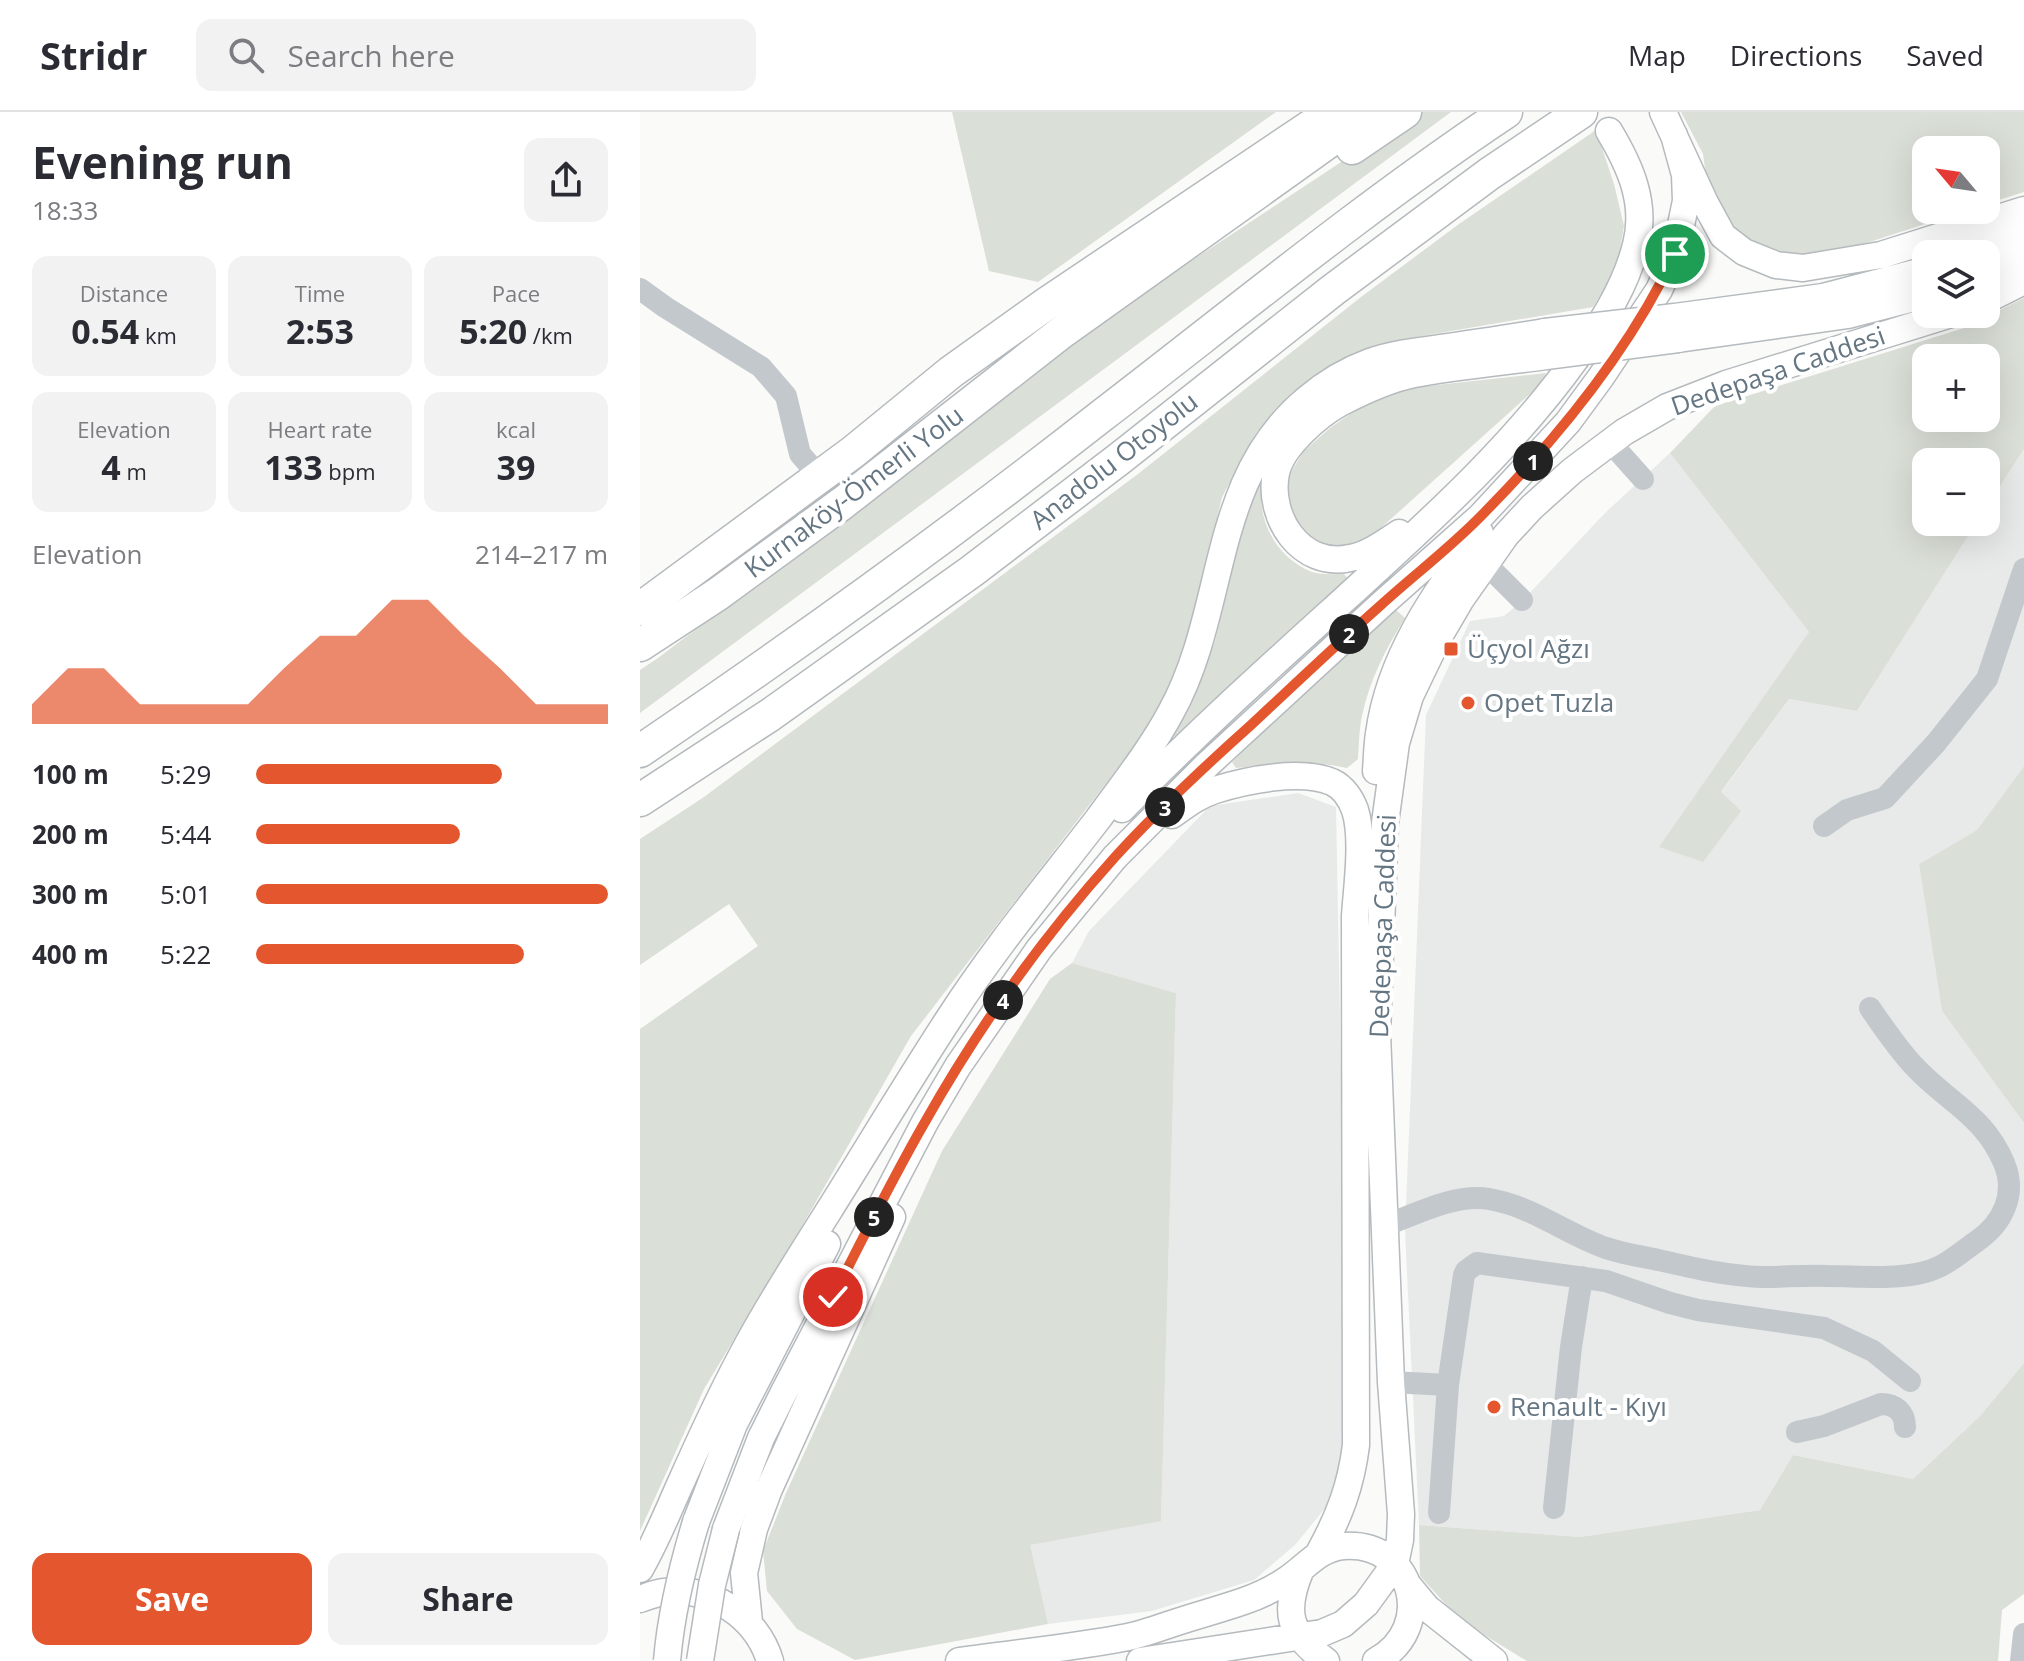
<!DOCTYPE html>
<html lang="en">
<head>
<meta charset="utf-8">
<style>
	:root { --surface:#fff; --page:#f2f2f3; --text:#2b2b33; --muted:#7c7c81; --line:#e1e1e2; --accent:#e4572e }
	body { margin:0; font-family:"Open Sans",sans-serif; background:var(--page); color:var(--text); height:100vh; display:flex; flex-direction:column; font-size:30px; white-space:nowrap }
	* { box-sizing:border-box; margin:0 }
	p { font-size:26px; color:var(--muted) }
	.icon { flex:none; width:44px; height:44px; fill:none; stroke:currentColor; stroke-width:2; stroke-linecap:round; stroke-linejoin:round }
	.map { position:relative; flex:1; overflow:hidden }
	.details { display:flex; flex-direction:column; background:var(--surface); width:640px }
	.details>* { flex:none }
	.needle { width:52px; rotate:299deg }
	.tools { position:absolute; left:1272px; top:24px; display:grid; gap:16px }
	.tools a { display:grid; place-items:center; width:88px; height:88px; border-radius:16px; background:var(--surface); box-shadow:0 8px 32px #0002; font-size:40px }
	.pin { position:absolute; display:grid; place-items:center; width:68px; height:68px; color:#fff; margin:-34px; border:4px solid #fff; border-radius:50%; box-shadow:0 2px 8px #0007 }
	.km { position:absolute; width:40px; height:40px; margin:-20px; border-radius:50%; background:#222; color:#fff; font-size:22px; line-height:40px; text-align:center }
	.round { display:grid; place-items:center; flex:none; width:84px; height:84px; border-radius:16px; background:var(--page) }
	.headline { display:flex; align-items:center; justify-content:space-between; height:136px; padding:0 32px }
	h1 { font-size:44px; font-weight:700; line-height:60px }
	.stats { display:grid; grid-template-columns:repeat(3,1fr); gap:12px; height:136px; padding:8px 32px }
	.stats div { display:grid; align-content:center; border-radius:16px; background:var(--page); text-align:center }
	.stats b { font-size:34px; font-weight:700 }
	.stats small { font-size:22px; font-weight:400 }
	.stats p { font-size:22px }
	.chart { height:224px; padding:16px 32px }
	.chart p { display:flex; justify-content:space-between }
	.chart svg { width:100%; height:144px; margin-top:8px; fill:var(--accent); opacity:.7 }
	.button { display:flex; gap:16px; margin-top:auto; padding:16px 32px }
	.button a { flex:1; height:92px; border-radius:16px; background:var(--accent); color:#fff; font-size:32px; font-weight:700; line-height:92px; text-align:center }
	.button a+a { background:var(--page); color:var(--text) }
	ul { padding:0 32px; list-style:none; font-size:26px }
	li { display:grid; grid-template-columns:128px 96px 1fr; align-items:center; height:60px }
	li i { height:20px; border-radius:10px; background:var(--accent) }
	header { display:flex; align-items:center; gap:48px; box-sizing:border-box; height:112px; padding:0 40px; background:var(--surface); border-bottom:2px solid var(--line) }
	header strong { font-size:38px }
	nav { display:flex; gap:44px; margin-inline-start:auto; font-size:28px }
	.search { width:560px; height:72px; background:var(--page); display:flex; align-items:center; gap:20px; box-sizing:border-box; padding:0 28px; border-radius:16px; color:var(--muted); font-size:30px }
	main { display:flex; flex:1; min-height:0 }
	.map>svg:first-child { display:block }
	.built { fill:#e8e9e9 }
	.green { fill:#dadfd7; fill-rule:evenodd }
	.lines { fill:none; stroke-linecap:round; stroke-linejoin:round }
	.major-casing { stroke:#b5babe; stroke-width:29 }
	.highway-casing { stroke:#b4b9bd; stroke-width:35 }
	.minor { stroke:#c3c8cc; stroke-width:22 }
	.major { stroke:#fff; stroke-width:26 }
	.highway { stroke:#fff; stroke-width:32 }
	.major-bridge-casing { stroke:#b5babe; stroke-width:29; stroke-linecap:butt }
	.major-bridge { stroke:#fff; stroke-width:26 }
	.route-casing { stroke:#fff; stroke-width:16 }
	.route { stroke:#e4572e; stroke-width:10 }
	.poi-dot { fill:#e4572e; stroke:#fff; stroke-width:3 }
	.labels { text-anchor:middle; stroke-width:8; stroke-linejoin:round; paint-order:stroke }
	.street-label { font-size:26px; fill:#657683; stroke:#fff }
	.poi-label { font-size:26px; fill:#657683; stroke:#fff; text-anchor:start }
</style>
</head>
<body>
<header>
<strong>Stridr</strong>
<div class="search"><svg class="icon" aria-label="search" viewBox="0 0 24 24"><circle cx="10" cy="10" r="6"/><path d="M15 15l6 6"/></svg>Search here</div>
<nav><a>Map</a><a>Directions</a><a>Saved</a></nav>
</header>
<main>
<section class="details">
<div class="headline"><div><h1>Evening run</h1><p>18:33</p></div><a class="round"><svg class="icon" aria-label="share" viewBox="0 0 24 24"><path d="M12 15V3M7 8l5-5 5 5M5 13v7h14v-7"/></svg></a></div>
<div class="stats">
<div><p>Distance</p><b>0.54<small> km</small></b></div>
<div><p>Time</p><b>2:53</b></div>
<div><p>Pace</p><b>5:20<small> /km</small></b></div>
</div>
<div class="stats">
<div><p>Elevation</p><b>4<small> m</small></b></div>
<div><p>Heart rate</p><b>133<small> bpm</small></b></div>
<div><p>kcal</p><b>39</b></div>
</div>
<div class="chart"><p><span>Elevation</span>214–217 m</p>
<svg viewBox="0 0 160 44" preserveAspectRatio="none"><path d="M0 44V38L10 27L20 27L30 38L40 38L50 38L60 38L70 27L80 17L90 17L100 6L110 6L120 17L130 27L140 38L150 38L160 38V44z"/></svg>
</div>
<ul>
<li><b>100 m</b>5:29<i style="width:70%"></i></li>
<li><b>200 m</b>5:44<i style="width:58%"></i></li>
<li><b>300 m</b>5:01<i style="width:100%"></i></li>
<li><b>400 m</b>5:22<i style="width:76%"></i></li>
</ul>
<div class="button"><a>Save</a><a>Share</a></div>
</section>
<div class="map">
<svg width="1384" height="1549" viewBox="0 0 1384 1549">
	<rect width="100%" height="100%" fill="#fafaf8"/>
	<path class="built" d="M 1384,337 L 1384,654 L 1337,718 L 1279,752 L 1302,899 L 1384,1011 L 1384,1251 L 1340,1304 L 1273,1367 L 1153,1343 L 1120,1398 L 940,1425 L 779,1413 L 765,1119 L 786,603 L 830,509 L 864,504 L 882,489 L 965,401 L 1030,341 L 1169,520 L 1081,681 L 1149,587 L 1217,599 L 1337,410 L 1346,410 L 1346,396 Z
		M 658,681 L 696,695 L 704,1121 L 702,1345 L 686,1395 L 655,1433 L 614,1468 L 512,1499 L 408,1512 L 389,1433 L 521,1408 L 536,881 L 432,851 L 449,819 L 570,694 Z"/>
	<path class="green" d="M 312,0 L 636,0 L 398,170 L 349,159 Z
		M 777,0 L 811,0 L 0,601 L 0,558 L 18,546 L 483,194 Z
		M 1041,0 L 1384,0 L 1384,80 L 1346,92 L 1346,38 L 1286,38 L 1286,98 L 1328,98 L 1208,137 L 1159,149 L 1093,124 L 1067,70 L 1063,42 Z
		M 956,18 L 974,72 L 984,114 L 977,156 L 953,195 L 764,227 L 725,238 L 665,271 L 617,320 L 582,385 L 551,521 L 511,613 L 271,924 L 158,1121 L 64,1277 L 0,1419 L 0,917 L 118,834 L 89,792 L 0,853 L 0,727 L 64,685 L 498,362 L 721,185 L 819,112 Z
		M 1384,186 L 1384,337 L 1346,396 L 1346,350 L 1286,350 L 1286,410 L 1337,410 L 1217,599 L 1149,587 L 1081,680 L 1101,699 L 1063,750 L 1019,735 L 1169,520 L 1030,341 L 1075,294 L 1324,216 ZM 1286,246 L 1346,246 L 1346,306 L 1286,306 Z
		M 906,261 L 901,272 L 723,432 L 686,438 L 652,409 L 646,382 L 651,360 L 664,339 L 690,316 L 719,296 L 769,276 Z
		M 625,361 C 612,400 633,445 672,460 C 681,463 694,462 704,462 L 708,467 L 535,625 L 531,622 L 558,572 L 575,529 L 605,396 Z
		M 755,497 L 765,506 C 746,536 729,569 722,604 C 719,618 719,633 718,647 L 707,656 C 670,647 633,652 596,656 L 592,650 Z
		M 1384,654 L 1384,1011 L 1302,899 L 1279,752 L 1337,718 Z
		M 432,851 L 536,881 L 521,1409 L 390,1433 L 408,1512 L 215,1548 L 157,1517 L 127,1479 L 123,1439 L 146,1381 L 302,1039 L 410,867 Z
		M 1384,1251 L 1384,1482 L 1362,1498 L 1358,1549 L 887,1549 L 820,1508 L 780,1464 L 779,1413 L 940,1425 L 1120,1398 L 1153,1343 L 1273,1367 L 1340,1304 Z"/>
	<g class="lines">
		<defs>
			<path id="major" d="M 1023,0 L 1065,91 L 1083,124 L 1104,140 L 1136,153 L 1163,156 L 1241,143 L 1384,98
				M 1329,142 L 1384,121
				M 1346,160 L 1384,146
				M 1346,188 L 1384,169
				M 1035,205 L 1183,185 L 1286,158
				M 1038,227 L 1208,203 L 1286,183
				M 759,421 C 744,431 728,443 710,446 C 661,457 627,405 636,361 C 641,335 678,303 700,291 C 723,279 749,267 774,262 C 817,254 862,250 906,244
				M 736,659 C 737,647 737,634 739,622 C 749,546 795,480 840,421
				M 482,697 C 554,623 631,554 707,485 C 789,410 872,336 937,245 C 962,212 986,174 996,133 C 1007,91 990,54 969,19
				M 532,703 C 546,693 559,683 575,678 C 606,668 661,657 692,670 C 703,675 711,687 715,698 C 724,726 717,774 715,804 L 716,1333 C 711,1374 699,1405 679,1441
				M 56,1410 L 94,1312 L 187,1132
				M 86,1417 L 121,1326 L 144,1280 L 285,1010 L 318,954 L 399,837 L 475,745 L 567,653 L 743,491 L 840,405 L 928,310 L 961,265 L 1019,178 L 1035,142 L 1046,89 L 1045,63 L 1034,23
				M 0,1457 C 15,1431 26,1404 38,1377 C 58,1332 78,1288 101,1245 C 127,1195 158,1148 188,1100 C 228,1036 267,971 308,908 C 353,838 407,773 458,707 C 482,674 512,636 531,600 C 588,497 569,368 667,287 C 686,271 708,258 730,250 C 752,242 778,239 801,236 C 836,231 871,226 905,220
				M 661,1457 C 643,1499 648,1522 686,1549
				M 767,1472 L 787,1496 L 854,1549
				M 0,1487 C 8,1484 16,1481 24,1480 C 70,1473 117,1505 130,1549
				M 109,1510 L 104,1461 L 114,1417 L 129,1377 L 252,1105
				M 319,1549 C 375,1541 432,1536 488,1525 C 503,1522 519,1516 534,1511 C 558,1503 581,1497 604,1489 C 619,1484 635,1476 648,1467 C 667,1454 679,1436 704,1434 C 773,1429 797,1516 736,1549
				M 500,1549 L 682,1521 L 703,1512 L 726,1492 L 755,1452 L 760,1428 L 761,1402 L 751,1270 L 737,921 L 745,711 L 756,631 L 770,584 L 797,528 L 821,487 L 866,423 L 892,395 L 932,359 L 984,320 L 1027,295 L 1086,272 L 1311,202"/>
			<path id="highway" d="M 712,36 L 765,0
				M 0,497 L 213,340 L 311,260 L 406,192 L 692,0
				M 0,533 L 78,482 L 204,390 L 422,220 L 730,0
				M 0,639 C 157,533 311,422 460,305 C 594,202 725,94 866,0
				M 0,688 L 130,603 L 332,459 L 479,347 L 693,178 L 849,62 L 941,0"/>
		</defs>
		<use href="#major" class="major-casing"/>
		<use href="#highway" class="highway-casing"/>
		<path class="minor" d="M 0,177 L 25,195 L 121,255 L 146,284 L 160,342 L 180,365
			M 970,330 L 1003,367
			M 846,452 L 882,488
			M 1184,714 L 1207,698 L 1245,686 L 1296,631 L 1347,567 L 1384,457
			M 744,1114 C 776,1102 816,1081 849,1087 C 892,1094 926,1122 966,1136 C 981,1141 998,1144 1014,1147 C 1049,1155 1086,1164 1121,1165 C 1144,1165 1166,1163 1188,1164 C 1220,1164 1254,1168 1285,1160 C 1305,1155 1320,1141 1337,1129 C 1363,1111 1377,1082 1364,1051 C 1344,1003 1306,989 1274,954 C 1257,936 1244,916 1230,896
			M 751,1270 L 808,1273 L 824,1163 L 826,1159 L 837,1151 L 966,1169 L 1030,1191 L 1058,1198 L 1184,1216 L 1233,1239 L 1270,1269
			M 1157,1320 L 1184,1314 L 1241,1292 C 1255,1292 1265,1300 1265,1315
			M 914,1396 L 931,1235 L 942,1165
			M 799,1401 L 808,1273
			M 1381,1549 L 1384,1522"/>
		<use href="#major" class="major"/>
		<use href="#highway" class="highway"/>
		<defs>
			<path id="major-bridge" d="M 905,220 L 1035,205
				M 906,244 L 1038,227
				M 27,1549 C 31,1501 42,1456 56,1410
				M 60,1549 L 72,1473 L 86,1417"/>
		</defs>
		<use href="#major-bridge" class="major-bridge-casing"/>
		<use href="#major-bridge" class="major-bridge"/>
	</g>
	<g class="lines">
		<defs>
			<path id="route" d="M 193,1185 C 223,1126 252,1067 285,1010 C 338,916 402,826 475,745 C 517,699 564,655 611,613 C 654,573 697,532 741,493 C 774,463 811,435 842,403 C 917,327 990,238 1035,142"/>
		</defs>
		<use href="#route" class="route-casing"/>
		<use href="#route" class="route"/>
	</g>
	<g class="poi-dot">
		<rect x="803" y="529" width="16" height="16" rx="4"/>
		<circle cx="828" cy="591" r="8"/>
		<circle cx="854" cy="1295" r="8"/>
	</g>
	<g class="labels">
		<g class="street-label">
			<text transform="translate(1138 259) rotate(-19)" y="9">Dedepaşa Caddesi</text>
			<text transform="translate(474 349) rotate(-38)" y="9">Anadolu Otoyolu</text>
			<text transform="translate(214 380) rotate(-37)" y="9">Kurnaköy-Ömerli Yolu</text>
			<text transform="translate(743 814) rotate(-88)" y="9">Dedepaşa Caddesi</text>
		</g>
		<g class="poi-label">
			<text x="827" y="546">Üçyol Ağzı</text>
			<text x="844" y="600">Opet Tuzla</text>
			<text x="870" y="1304">Renault - Kıyı</text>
		</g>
	</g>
</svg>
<div class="tools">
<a><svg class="needle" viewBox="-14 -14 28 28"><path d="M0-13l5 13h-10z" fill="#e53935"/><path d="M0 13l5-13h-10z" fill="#7c7c81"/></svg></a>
<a><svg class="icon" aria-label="layers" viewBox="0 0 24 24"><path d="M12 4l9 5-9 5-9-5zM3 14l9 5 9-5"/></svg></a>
<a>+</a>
<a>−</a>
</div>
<div class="pin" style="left:1035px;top:142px;background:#1e9e55"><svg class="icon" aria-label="arrive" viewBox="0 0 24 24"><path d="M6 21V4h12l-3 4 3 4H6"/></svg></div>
<div class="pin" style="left:193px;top:1185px;background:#d93025"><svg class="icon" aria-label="check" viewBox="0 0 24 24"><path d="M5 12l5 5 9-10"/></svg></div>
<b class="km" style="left:893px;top:349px">1</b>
<b class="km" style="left:709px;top:522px">2</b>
<b class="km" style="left:525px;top:695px">3</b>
<b class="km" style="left:363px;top:888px">4</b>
<b class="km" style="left:234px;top:1105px">5</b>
</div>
</main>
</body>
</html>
